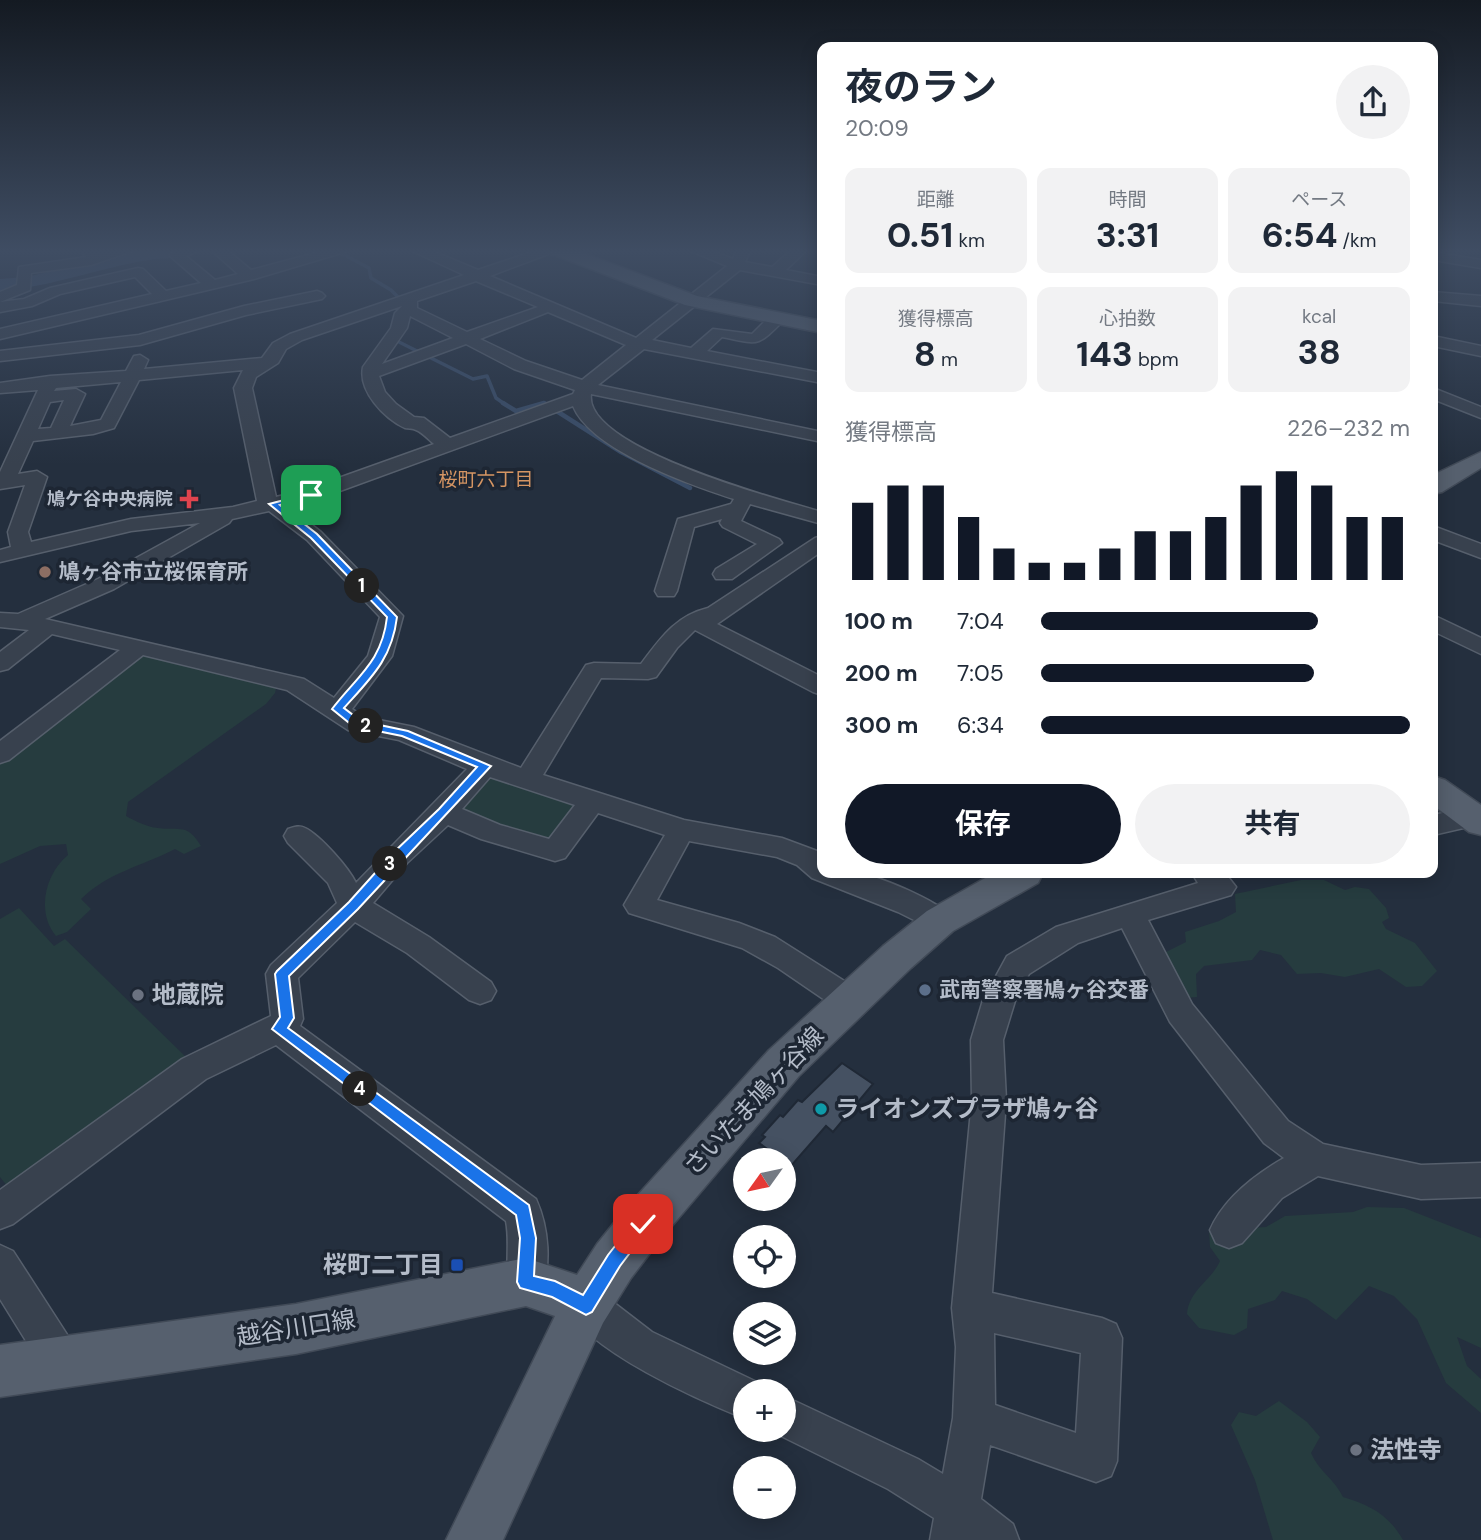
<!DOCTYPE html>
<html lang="ja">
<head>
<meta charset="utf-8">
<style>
	:root { --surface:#fff; --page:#f2f2f3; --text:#1f2937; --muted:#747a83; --accent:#111827 }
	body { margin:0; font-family:"DM Sans","Noto Sans JP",sans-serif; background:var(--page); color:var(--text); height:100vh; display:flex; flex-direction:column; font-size:26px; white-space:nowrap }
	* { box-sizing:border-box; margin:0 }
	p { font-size:23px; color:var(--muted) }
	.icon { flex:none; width:38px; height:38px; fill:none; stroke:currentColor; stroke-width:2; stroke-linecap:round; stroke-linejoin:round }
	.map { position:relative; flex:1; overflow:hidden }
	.panel { position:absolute; left:817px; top:42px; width:621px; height:836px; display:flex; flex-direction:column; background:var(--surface); border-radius:14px; box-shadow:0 4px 18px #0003 }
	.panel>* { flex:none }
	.needle { width:46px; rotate:237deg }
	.tools { position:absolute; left:733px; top:1148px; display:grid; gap:14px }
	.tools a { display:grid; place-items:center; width:63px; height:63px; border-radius:50%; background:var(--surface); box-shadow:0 4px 18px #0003; font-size:35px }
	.pin { position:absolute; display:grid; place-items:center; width:60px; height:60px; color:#fff; margin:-30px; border-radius:14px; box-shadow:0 4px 10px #0006 }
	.km { position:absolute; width:35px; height:35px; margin:-18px; border-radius:50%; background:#222; color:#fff; font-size:19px; line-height:35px; text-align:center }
	.round { display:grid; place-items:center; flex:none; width:74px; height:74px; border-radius:37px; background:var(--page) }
	.overview { display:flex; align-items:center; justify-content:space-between; height:119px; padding:0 28px }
	h1 { font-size:38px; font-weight:700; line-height:52px }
	.stats { display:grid; grid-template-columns:repeat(3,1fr); gap:10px; height:119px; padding:7px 28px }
	.stats div { display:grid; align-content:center; border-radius:14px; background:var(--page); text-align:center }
	.stats b { font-size:35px; font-weight:700 }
	.stats small { font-size:19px; font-weight:400 }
	.stats p { font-size:19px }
	.chart { height:196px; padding:14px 28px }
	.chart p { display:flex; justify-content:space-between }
	.chart svg { width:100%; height:126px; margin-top:7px; stroke:var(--accent); stroke-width:6 }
	.action { display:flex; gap:14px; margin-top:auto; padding:14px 28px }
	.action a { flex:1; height:80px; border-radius:42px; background:var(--accent); color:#fff; font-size:28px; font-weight:700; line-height:80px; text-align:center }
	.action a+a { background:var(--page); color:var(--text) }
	ul { padding:0 28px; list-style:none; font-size:23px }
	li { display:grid; grid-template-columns:112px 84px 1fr; align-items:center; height:52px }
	li i { height:18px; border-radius:9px; background:var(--accent) }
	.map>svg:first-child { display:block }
	.green { fill:#263c3f }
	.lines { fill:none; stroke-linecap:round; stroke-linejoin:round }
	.stream-far1 { stroke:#394c67; stroke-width:3.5 }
	.stream { stroke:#394c67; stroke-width:4.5 }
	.river { fill:#394c67; fill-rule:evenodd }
	.building { fill:#455162; stroke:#1f2835; stroke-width:2 }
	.minor-casing { stroke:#565f6c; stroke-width:3 }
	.major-casing { stroke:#414a57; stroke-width:3 }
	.minor { fill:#38414e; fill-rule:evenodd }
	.major { fill:#56606e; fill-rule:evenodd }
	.route { fill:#1a73e8; stroke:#fff; stroke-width:2 }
	.health-dot { fill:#e0444e; stroke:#1d2633; stroke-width:2.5 }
	.education-dot { fill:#8d6e63; stroke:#1d2633; stroke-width:2.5 }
	.service-dot { fill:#5c6f8a; stroke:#1d2633; stroke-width:2.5 }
	.worship-dot { fill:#6b7280; stroke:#1d2633; stroke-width:2.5 }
	.culture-dot { fill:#0f9aa8; stroke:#1d2633; stroke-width:2.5 }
	.transit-dot { fill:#1a4fb4; stroke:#1d2633; stroke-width:2.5 }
	.labels { text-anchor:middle; stroke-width:7; stroke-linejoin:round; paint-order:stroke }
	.far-poi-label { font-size:18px; font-weight:bold; fill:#b4bcc9; stroke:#1d2633; text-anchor:end }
	.far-neighbourhood-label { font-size:19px; fill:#d59563; stroke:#1d2633 }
	.poi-label { font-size:21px; font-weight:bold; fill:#b4bcc9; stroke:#1d2633; text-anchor:start }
	.near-poi-label { font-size:24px; font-weight:bold; fill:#b4bcc9; stroke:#1d2633; text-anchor:start }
	.near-street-label { font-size:24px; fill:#b4bcc9; stroke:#1d2633 }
</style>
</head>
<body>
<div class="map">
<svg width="1481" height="1540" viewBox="0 0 1481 1540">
	<rect width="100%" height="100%" fill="#242f3e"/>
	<path class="green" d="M 149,654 L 277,684 L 275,693 L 266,704 L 128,802 L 126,816 C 135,821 147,827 158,828 C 181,831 187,823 201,846 L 184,854 L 175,849 C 140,867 109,872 81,899 L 91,909 L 67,932 L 56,936 C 36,912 45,874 68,855 L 66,844 L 40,846 L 0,864 L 0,760 L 126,662 Z
		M 489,774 L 574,802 L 578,810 L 556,841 L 544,844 L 455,810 Z
		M 1301,880 L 1324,880 L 1345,890 L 1355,887 L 1369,889 L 1386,908 L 1389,918 L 1382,922 L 1386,929 L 1415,943 L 1437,971 L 1422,986 L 1406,987 L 1379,969 L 1345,977 L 1321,973 L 1297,974 L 1281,955 L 1260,950 L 1252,960 L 1204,966 L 1196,974 L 1197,997 L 1184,998 L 1162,954 L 1186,942 L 1185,932 L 1219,921 L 1236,912 L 1235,894 Z
		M 19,908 L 54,946 L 65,939 L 190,1061 L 12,1192 L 0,1177 L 0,919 Z
		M 1367,1207 L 1404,1208 L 1481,1238 L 1481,1348 L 1457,1337 L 1467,1366 L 1481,1379 L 1481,1413 L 1446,1383 L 1417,1319 L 1394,1296 L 1369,1286 L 1336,1320 L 1307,1299 L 1282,1291 L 1275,1300 L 1248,1309 L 1247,1328 L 1234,1335 L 1199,1328 L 1187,1314 C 1189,1290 1211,1281 1220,1261 L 1210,1247 L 1209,1229 L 1226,1214 L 1251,1228 L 1266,1227 L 1285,1216 L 1353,1212 Z
		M 1279,1401 L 1307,1422 L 1320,1437 L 1311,1453 C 1318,1470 1335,1480 1343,1497 C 1370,1505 1389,1515 1403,1540 L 1273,1540 L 1255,1480 L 1231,1425 L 1239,1412 L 1256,1416 Z"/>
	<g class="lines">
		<path class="stream-far1" d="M 335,250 L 369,268 L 371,278 L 391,290 L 403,302
			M 400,335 L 397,341 L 473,379 L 487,376 L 496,398 L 506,405
			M 539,405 L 546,405"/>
		<path class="stream" d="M 503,403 L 516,411 L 544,403 L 621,452 L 690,488"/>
		<path class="river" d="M 146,249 L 195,249 C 186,259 162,258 149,260 C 98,268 51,287 0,291 L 0,279 L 26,277 Z"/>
	</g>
	<path class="building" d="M 842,1063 L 873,1084 L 833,1132 L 826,1126 L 791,1166 L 759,1143 L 765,1137 L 762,1135 L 780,1115 L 783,1117 L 798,1100 L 802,1102 Z"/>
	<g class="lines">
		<defs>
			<path id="minor" d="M 86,249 L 103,249 L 101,252 L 138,249 L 91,265 L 31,273 L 30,290 L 0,302 L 0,292 L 17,285 L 19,267 L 86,257 L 83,253 Z
				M 180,249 L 204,249 L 186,256 L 215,280 L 238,274 L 210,249 L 226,249 L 251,270 L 330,249 L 355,249 L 254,279 L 0,339 L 0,329 L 152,294 L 135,277 L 60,294 L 32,306 L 0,312 L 0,302 L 24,299 L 50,288 L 138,268 L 143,269 L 166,291 L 201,283 L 169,255 Z
				M 408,249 L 428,249 L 478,270 L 540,249 L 562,249 L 490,276 L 636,338 L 727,266 L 686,249 L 707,249 L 733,259 L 737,249 L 751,249 L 745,262 L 772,267 L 792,249 L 808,249 L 786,270 L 822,277 L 822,285 L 740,270 L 652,340 L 691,348 L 713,329 L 752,334 L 771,315 L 783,315 L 785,318 L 783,321 C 756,348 759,344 722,337 L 707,351 L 822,373 L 822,383 L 644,349 L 598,385 L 822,432 L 822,442 L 591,394 C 583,448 780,500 822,512 L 822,524 L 750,504 L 741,521 L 779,539 L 782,543 L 732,579 L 716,579 L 713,574 L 716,569 L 757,544 L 723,527 L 720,523 L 722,519 L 694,527 L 677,591 L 674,596 L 658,596 L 655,591 L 678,519 L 731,504 L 734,499 C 690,485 591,450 573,406 L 318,499 L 288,506 L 321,532 L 403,616 L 392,656 L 352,709 L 364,717 L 414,727 L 521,768 L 586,665 L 594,663 L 641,664 C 660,639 675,616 708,608 L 815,538 L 822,536 L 822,551 L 717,624 L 822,677 L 822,695 L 813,692 L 695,630 L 677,648 L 656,677 L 648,679 L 601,678 L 543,775 L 684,820 L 782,838 L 817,851 L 822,857 L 822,873 C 835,873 850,871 862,874 C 883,878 945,903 955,921 L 951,929 L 940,933 L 898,912 L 812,878 L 797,865 L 777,857 L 689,841 L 657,900 L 739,923 L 775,937 L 860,991 L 865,1000 L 860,1009 L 849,1013 L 838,1009 L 778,968 L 742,948 L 629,913 L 624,905 L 665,835 L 598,813 L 565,858 L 555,861 L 481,839 L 448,825 L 407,863 L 373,903 L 429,937 L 491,982 L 496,991 L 491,1000 L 480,1004 L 469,1000 L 407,953 L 355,922 L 298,978 L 303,1019 L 300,1026 L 536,1199 C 549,1228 552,1266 540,1295 L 526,1301 L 512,1295 C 503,1272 511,1246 506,1221 L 276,1045 L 206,1079 L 13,1224 L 0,1229 L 0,1190 L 182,1059 L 271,1016 L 266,974 L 271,965 L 337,903 L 328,883 L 288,843 L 284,836 L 288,829 C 294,827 299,825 305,828 C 320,835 349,868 356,883 L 467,769 L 399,740 L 348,730 L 287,690 L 143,655 L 9,760 L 0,763 L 0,741 L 120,650 L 52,634 L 8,669 L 0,671 L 0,652 L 29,630 L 0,627 L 0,613 L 18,614 L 98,579 L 200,523 L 131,531 L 0,562 L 0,550 L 11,547 L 8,532 L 25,485 L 0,489 L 0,472 L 38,390 L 0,393 L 0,383 L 50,376 L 126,371 L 134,356 L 140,355 L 148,360 L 144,369 L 262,358 L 273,343 L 290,334 L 464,275 ZM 476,281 L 538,307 L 467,332 L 417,308 L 417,301 ZM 402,306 L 395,313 L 391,328 L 363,367 C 358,391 384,418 405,428 C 409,429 413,428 416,430 C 422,432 429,440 434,444 L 305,490 L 276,497 L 252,388 L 256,377 L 278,363 L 286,349 L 302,340 ZM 548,312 L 626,345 L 582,380 L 526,361 L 480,339 ZM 410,316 L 453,338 L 382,364 L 407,328 ZM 466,344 L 514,369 L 575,390 L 573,394 L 450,438 L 424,418 L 414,417 L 396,404 L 385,392 L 379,376 ZM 243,370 L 234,388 L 257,501 L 233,507 L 131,519 L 31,542 L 28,532 L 47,477 L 37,471 L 18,474 L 33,441 L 93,434 L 114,428 L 139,380 ZM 121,382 L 101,420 L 70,426 L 85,394 L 76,389 L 54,391 L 56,388 ZM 64,400 L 51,428 L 38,429 L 50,402 ZM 269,511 L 307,540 L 380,617 L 368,656 L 334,698 L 304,679 L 45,619 L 114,589 L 229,523 L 232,519 ZM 490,777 L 575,805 L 549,839 L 500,825 L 462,809 Z
				M 1433,252 L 1481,260 L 1481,268 L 1433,260 Z
				M 317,291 L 322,293 L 325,296 L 322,299 L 246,315 L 140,345 L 0,361 L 0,351 L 139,335 L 244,306 Z
				M 1433,292 L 1481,296 L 1481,306 L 1433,301 Z
				M 1433,336 L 1481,346 L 1481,356 L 1433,346 Z
				M 1433,388 L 1481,407 L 1481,418 L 1433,399 Z
				M 1433,526 L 1481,544 L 1481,558 L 1433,540 Z
				M 1433,615 L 1481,638 L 1481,654 L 1433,631 Z
				M 1473,807 L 1481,810 L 1481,824 L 1433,835 L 1433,815 Z
				M 1192,873 L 1225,873 L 1236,887 L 1231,895 L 1148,920 L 1192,1004 L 1288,1121 L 1323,1144 L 1421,1165 L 1481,1163 L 1481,1197 L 1421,1199 L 1318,1176 L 1282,1198 L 1242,1243 L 1229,1248 L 1216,1243 L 1210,1230 C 1224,1198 1256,1174 1284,1158 L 1264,1143 L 1170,1022 L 1122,928 L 1078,943 L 1029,974 L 1015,1001 L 1003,1040 L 1006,1100 L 992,1293 L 1102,1318 L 1116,1324 L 1122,1338 L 1117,1461 L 1111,1476 L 1096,1482 L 990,1445 L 981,1499 L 1013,1524 L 1019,1540 L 930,1540 L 934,1518 L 888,1489 L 769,1430 L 784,1430 L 784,1396 L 918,1459 L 943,1474 L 953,1418 L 956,1347 L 952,1308 L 972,1100 L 971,1040 L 983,1000 L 1007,956 L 1056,927 L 1198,883 ZM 994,1333 L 1081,1353 L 1076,1433 L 995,1405 Z
				M 0,1245 L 13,1251 L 77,1350 L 83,1364 L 77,1378 L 63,1384 L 49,1378 L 0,1299 Z
				M 586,1287 L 600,1292 L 652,1332 L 761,1384 L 763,1391 L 746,1391 L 746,1419 C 701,1401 585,1350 567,1306 L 572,1292 Z"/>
			<path id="major" d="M 546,249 L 573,249 L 697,296 L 822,321 L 822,333 L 685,305 L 549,253 Z
				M 1481,452 L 1481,468 L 1442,492 L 1433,494 L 1433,475 Z
				M 1433,776 L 1445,780 L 1481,805 L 1481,835 L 1469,832 L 1433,805 Z
				M 994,873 L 1043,873 L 1038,883 L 953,931 L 911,968 L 799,1076 L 660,1240 L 631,1278 L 603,1323 L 503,1540 L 446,1540 L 555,1316 L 526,1306 L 296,1354 L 0,1397 L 0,1345 L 296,1304 L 526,1258 L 577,1275 L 597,1244 L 626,1208 L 769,1050 L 883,946 L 927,911 Z"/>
		</defs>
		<use href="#minor" class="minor-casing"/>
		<use href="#major" class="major-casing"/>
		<use href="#minor" class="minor"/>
		<use href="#major" class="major"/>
	</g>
	<linearGradient id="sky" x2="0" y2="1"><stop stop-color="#141a22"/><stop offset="0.54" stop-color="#3f4d63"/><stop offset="1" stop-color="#3f4d63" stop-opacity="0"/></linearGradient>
	<rect width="1481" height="465" fill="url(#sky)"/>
	<path class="route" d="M 311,493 L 314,497 L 280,505 L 317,534 L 397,617 C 392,659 371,678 344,708 L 361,721 L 408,731 L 491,766 L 358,909 L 289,976 L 294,1018 L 288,1028 L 529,1205 L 536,1238 L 534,1276 L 555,1281 L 583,1295 L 608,1255 L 637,1218 L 643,1216 L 648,1218 L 651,1224 L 648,1229 L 620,1266 L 592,1312 L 586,1315 L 552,1297 L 520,1288 L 517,1282 L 520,1238 L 516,1215 L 272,1029 L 280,1017 L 275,974 L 277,971 L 349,902 L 393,853 L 439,809 L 477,767 L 402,736 L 353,726 L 332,709 C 357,676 382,662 387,617 L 311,538 L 269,504 Z"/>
	<path class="health-dot" d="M185.5 488.5h7v7h7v7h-7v7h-7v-7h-7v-7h7z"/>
	<circle class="education-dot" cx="45" cy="572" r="7"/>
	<circle class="service-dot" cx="925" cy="990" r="7"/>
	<g class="worship-dot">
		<circle cx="138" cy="995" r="7"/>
		<circle cx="1356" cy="1450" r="7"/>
	</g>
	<circle class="culture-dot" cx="821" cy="1109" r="7"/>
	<rect class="transit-dot" x="450" y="1258" width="14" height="14" rx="3.5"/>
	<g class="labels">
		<g class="far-poi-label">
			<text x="173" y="505">鳩ケ谷中央病院</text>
		</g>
		<g class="far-neighbourhood-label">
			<text x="486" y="486">桜町六丁目</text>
		</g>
		<g class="poi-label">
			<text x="59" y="579">鳩ヶ谷市立桜保育所</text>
			<text x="939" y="997">武南警察署鳩ヶ谷交番</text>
		</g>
		<g class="near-poi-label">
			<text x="152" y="1003">地蔵院</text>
			<text x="835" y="1117">ライオンズプラザ鳩ヶ谷</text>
			<text x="443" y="1273" text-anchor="end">桜町二丁目</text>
			<text x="1370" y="1458">法性寺</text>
		</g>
		<g class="near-street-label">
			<text transform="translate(754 1101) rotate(-47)" y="8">さいたま鳩ヶ谷線</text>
			<text transform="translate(296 1328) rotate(-9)" y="8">越谷川口線</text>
		</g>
	</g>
</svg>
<div class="tools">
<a><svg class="needle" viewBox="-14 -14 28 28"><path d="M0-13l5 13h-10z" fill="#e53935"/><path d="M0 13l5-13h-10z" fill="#747a83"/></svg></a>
<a><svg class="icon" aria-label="locate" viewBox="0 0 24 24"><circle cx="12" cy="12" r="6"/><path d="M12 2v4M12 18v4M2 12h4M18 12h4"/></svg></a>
<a><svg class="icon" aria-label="layers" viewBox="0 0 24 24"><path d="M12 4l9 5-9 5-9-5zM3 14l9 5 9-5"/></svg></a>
<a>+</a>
<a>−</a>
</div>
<div class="pin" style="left:311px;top:495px;background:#1e9e55"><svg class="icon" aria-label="arrive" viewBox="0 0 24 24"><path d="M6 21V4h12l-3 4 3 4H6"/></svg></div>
<div class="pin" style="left:643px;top:1224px;background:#d93025"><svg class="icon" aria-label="check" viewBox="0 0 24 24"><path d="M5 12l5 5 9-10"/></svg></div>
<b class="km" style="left:362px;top:586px">1</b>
<b class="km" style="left:366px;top:726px">2</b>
<b class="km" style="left:390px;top:864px">3</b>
<b class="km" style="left:360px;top:1089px">4</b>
<section class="panel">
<div class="overview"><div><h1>夜のラン</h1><p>20:09</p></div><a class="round"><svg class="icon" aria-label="share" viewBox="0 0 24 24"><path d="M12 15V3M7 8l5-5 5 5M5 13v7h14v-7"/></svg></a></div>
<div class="stats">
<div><p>距離</p><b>0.51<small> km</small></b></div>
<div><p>時間</p><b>3:31</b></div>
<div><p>ペース</p><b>6:54<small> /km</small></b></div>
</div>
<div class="stats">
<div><p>獲得標高</p><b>8<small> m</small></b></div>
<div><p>心拍数</p><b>143<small> bpm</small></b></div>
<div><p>kcal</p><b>38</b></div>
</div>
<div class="chart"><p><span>獲得標高</span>226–232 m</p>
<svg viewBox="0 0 160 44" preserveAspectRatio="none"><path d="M5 44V17M15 44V11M25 44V11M35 44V22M45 44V33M55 44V38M65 44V38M75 44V33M85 44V27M95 44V27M105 44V22M115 44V11M125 44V6M135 44V11M145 44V22M155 44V22"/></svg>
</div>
<ul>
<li><b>100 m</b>7:04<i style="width:75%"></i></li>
<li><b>200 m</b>7:05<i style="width:74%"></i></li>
<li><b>300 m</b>6:34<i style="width:100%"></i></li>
</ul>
<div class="action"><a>保存</a><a>共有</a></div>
</section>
</div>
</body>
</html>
